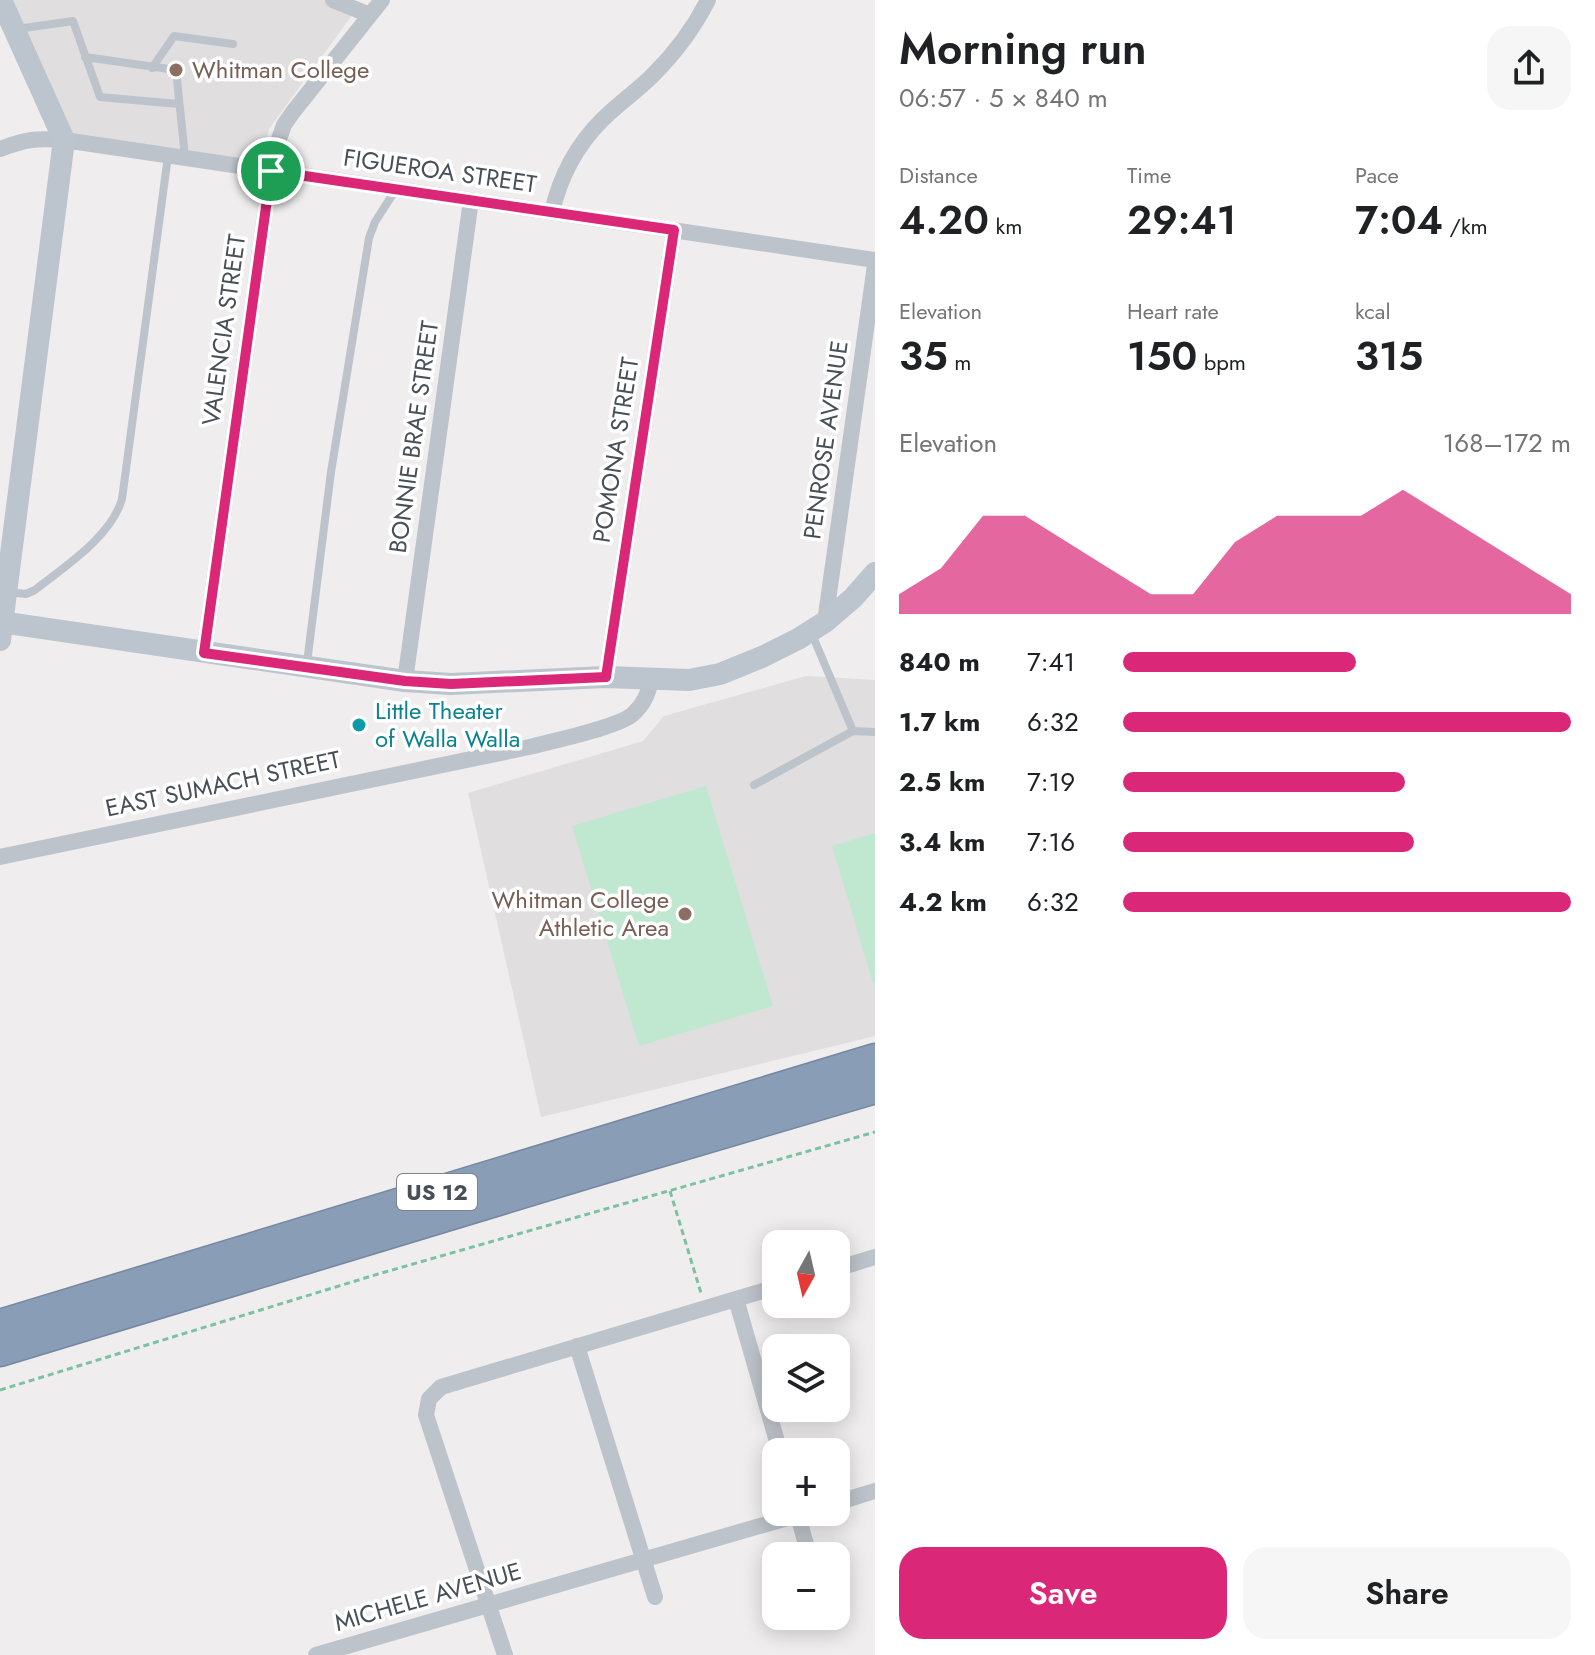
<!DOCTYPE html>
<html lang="en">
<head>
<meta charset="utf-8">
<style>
	:root { --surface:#fff; --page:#f6f6f6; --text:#202124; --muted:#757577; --accent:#db2777 }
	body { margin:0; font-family:Jost,sans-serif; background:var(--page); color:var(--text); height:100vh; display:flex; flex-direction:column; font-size:30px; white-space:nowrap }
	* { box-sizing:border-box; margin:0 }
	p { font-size:26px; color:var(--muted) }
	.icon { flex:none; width:44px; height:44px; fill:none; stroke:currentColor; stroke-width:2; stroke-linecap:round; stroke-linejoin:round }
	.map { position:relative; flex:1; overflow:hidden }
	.sheet { display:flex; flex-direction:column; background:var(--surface); width:720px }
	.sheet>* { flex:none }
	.needle { width:52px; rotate:188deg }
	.buttons { position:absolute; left:762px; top:1230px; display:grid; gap:16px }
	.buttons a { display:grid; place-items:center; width:88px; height:88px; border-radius:16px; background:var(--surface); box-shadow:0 4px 20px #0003; font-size:40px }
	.pin { position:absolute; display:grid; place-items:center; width:68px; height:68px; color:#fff; margin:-34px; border:4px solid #fff; border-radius:50%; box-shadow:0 2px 8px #0007 }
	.round { display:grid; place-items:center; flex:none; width:84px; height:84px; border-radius:24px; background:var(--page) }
	.headline { display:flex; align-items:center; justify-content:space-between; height:136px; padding:0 24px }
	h1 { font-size:44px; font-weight:600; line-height:60px }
	.stats { display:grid; grid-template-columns:repeat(3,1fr); gap:12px; height:136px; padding:8px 24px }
	.stats div { display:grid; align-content:center }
	.stats b { font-size:40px; font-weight:600 }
	.stats small { font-size:22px; font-weight:400 }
	.stats p { font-size:22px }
	.chart { height:224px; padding:16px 24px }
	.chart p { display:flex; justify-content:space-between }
	.chart svg { width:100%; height:144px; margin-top:8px; fill:var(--accent); opacity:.7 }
	.primary-button { display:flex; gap:16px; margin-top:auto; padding:16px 24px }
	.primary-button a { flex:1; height:92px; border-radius:24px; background:var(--accent); color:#fff; font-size:32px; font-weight:600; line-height:92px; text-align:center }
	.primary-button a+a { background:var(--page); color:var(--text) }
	ul { padding:0 24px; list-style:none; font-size:26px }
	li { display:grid; grid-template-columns:128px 96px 1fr; align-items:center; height:60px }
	li i { height:20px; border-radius:10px; background:var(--accent) }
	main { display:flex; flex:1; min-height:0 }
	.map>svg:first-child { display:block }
	.education { fill:#e0dede }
	.green { fill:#c0e8d1 }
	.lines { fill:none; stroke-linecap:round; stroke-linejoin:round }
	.highway-casing { stroke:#7688a1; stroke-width:33 }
	.path { stroke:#7cc1a2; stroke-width:3; stroke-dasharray:6 4; stroke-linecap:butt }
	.lane { stroke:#bdc3ca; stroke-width:8 }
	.street { stroke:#bdc3ca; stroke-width:16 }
	.secondary { stroke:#bcc4ce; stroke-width:22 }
	.highway { stroke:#8a9db6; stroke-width:30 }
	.route-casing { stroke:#fff; stroke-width:16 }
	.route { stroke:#db2777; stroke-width:10 }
	.education-dot { fill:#8d6e63; stroke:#fff; stroke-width:3 }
	.culture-dot { fill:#0f9aa8; stroke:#fff; stroke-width:3 }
	.labels { text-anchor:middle; stroke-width:7; stroke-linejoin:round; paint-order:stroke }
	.shield { fill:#fff; stroke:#7e8489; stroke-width:2 }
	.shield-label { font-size:22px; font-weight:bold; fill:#474f57 }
	.education-label { font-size:24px; fill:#785e54; stroke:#fff; text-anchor:start }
	.street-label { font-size:24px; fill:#474f57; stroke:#fff }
	.culture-label { font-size:24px; fill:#0d838f; stroke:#fff; text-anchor:start }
</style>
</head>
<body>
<main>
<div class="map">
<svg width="875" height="1655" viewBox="0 0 875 1655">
	<rect width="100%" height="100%" fill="#efeded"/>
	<path class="education" d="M 8,0 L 335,0 L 355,11 L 269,129 L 261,161 L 70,134 Z
		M 806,676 L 875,680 L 875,1036 L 541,1117 L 468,793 L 643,741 L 664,716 Z"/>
	<path class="green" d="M 706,786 L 773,1006 L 639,1046 L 572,826 Z
		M 875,833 L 875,982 L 873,983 L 832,846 Z"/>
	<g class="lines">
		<defs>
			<path id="highway" d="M 0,1325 L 875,1059
				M 0,1351 L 584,1174 L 875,1088"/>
		</defs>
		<use href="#highway" class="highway-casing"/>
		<path class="path" d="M 670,1191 L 701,1293
			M 0,1390 L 378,1274 L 875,1132"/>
		<path class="lane" d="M 17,29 L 73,21 L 100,97 L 178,104
			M 85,57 L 176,70 L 185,157
			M 152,68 L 174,36 L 233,44
			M 8,592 L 26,594 L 35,590 C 65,566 111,537 122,499 L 168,156
			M 811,632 L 853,731
			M 307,663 L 331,472 L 369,238 L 375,222 L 396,189
			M 754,785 L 853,731 L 875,732"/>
		<path class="street" d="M 333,0 L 370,15
			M 0,149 C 26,139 36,138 64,140 L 875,260
			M 552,212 C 560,177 576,146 602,120 C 618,104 637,91 653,75 C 675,53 694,28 708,0
			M 825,622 L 875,265
			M 204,653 L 273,156 L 284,125 L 293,112 L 382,0
			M 606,677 L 674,230
			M 405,681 L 471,200
			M 0,857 L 534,746 C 556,740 619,727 633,714 C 644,704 648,694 651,680
			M 836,1269 L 875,1257
			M 736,1299 L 780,1452
			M 577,1346 L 655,1597
			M 836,1503 L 875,1491
			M 797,1512 L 807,1548
			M 316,1655 L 808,1512
			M 505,1655 L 426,1415 L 429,1399 L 441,1387 L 776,1287"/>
		<path class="secondary" d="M 0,622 L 405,681 L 451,684 L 606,677 L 689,680 L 720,674 L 762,657 L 798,639 L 825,622 L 853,598 L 875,573
			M 0,640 L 64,140 L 1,0"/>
		<use href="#highway" class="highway"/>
	</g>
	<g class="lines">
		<defs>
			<path id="route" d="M 271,171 L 674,230 L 606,677 L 451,684 L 405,681 L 204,653 Z"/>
		</defs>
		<use href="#route" class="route-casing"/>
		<use href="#route" class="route"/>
	</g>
	<g class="education-dot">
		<circle cx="176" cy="70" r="8"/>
		<circle cx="685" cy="914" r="8"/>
	</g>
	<circle class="culture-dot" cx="359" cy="725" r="8"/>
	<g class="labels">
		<rect class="shield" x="397" y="1174" width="80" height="36" rx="6"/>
		<g class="shield-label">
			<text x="437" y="1200">US 12</text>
		</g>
		<g class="education-label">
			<text x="192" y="78">Whitman College</text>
			<text x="669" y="908" text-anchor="end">Whitman College<tspan x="669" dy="28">Athletic Area</tspan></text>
		</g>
		<g class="street-label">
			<text transform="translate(440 171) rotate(8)" y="8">FIGUEROA STREET</text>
			<text transform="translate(224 330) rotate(-82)" y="8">VALENCIA STREET</text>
			<text transform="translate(414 437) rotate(-82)" y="8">BONNIE BRAE STREET</text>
			<text transform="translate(826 440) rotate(-82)" y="8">PENROSE AVENUE</text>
			<text transform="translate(616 450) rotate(-81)" y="8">POMONA STREET</text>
			<text transform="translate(223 784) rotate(-12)" y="8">EAST SUMACH STREET</text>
			<text transform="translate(428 1597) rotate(-16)" y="8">MICHELE AVENUE</text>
		</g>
		<g class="culture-label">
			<text x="375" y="719">Little Theater<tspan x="375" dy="28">of Walla Walla</tspan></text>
		</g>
	</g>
</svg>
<div class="buttons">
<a><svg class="needle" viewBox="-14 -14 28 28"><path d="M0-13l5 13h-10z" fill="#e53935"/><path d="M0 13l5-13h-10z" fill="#757577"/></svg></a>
<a><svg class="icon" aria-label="layers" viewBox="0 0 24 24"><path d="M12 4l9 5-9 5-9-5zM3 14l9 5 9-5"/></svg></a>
<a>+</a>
<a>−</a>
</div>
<div class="pin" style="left:271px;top:171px;background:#1e9e55"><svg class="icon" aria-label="arrive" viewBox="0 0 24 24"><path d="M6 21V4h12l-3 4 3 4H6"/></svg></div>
</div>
<section class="sheet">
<div class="headline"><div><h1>Morning run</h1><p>06:57 · 5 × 840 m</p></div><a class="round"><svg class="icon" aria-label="share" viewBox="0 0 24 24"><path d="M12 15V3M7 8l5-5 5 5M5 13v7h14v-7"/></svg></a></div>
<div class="stats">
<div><p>Distance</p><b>4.20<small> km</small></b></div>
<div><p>Time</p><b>29:41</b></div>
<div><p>Pace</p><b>7:04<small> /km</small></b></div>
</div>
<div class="stats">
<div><p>Elevation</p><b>35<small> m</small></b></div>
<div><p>Heart rate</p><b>150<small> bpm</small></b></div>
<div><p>kcal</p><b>315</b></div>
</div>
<div class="chart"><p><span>Elevation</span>168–172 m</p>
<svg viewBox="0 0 160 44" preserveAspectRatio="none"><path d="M0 44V38L10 30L20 14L30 14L40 22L50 30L60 38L70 38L80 22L90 14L100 14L110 14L120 6L130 14L140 22L150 30L160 38V44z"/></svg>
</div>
<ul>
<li><b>840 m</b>7:41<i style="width:52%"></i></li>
<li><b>1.7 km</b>6:32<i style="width:100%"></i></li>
<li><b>2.5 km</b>7:19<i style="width:63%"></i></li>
<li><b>3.4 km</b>7:16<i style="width:65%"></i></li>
<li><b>4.2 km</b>6:32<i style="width:100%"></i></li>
</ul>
<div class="primary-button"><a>Save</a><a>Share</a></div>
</section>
</main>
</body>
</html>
